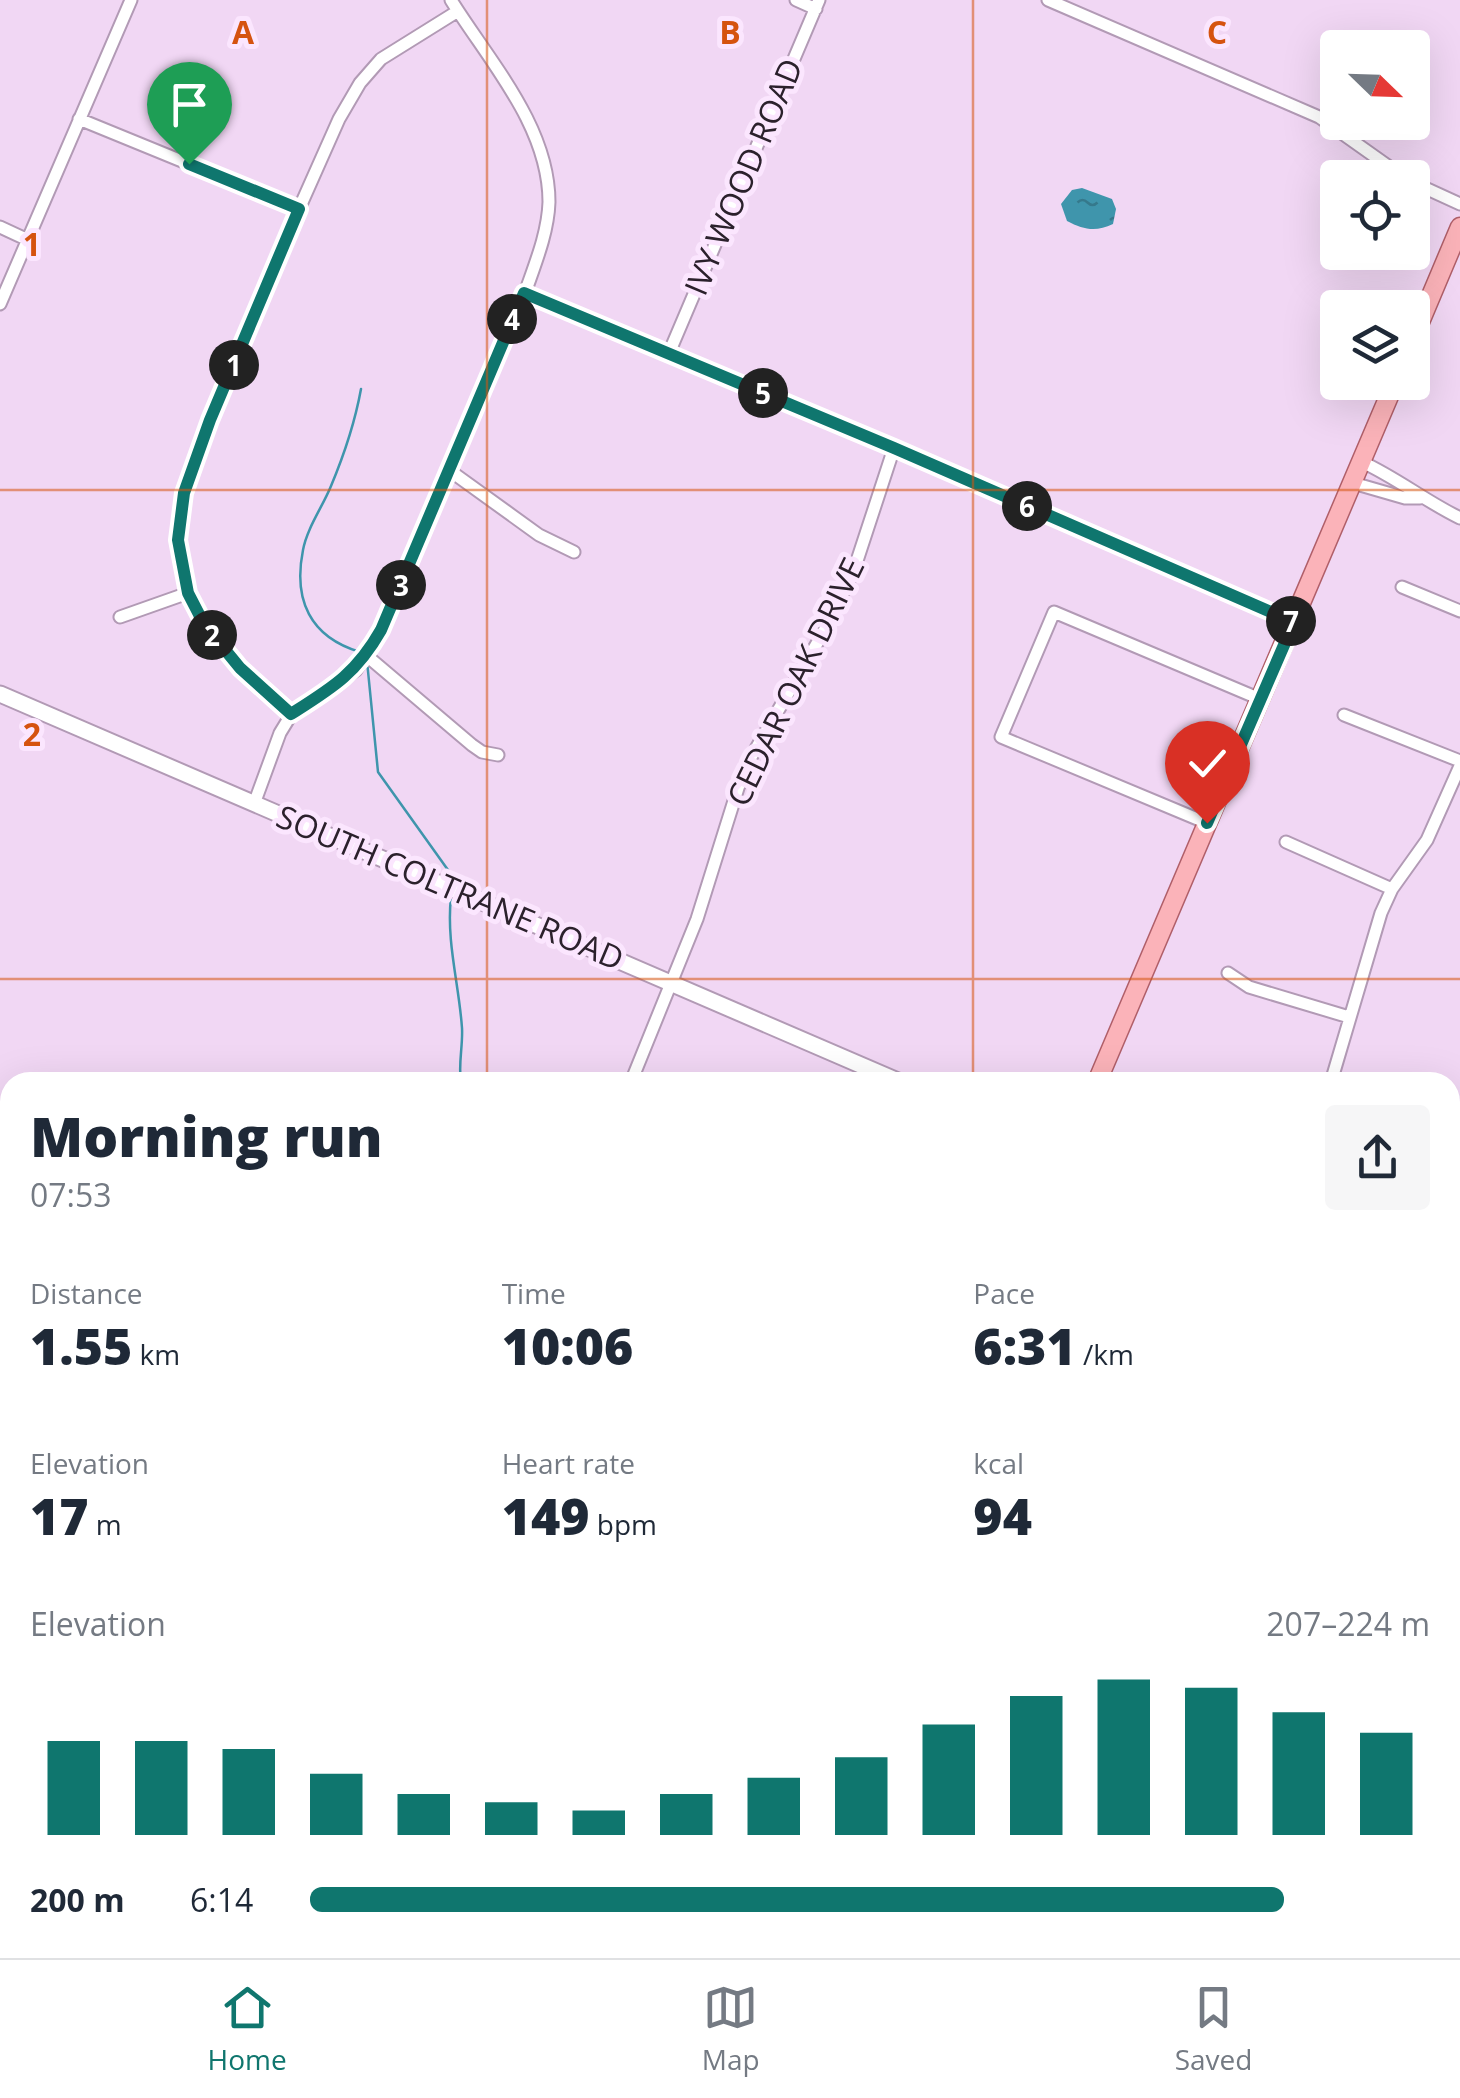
<!DOCTYPE html>
<html lang="en">
<head>
<meta charset="utf-8">
<style>
	:root { --surface:#fff; --page:#f6f6f7; --text:#1f2937; --muted:#747a83; --line:#e0e1e3; --accent:#0f766e }
	body { margin:0; font-family:"Open Sans",sans-serif; background:var(--page); color:var(--text); height:100vh; display:flex; flex-direction:column; font-size:38px; white-space:nowrap }
	* { box-sizing:border-box; margin:0 }
	p { font-size:32px; color:var(--muted) }
	.icon { flex:none; width:55px; height:55px; fill:none; stroke:currentColor; stroke-width:2; stroke-linecap:round; stroke-linejoin:round }
	.map { position:relative; flex:1; overflow:hidden }
	.panel { position:absolute; left:0px; top:1072px; width:1460px; height:888px; display:flex; flex-direction:column; background:var(--surface); border-radius:30px 30px 0 0; box-shadow:0 10px 40px #0002 }
	.panel>* { flex:none }
	.needle { width:65px; rotate:113deg }
	.tools { position:absolute; left:1320px; top:30px; display:grid; gap:20px }
	.tools a { display:grid; place-items:center; width:110px; height:110px; border-radius:10px; background:var(--surface); box-shadow:0 10px 40px #0002; font-size:50px }
	.pin { position:absolute; display:grid; place-items:center; width:85px; height:85px; color:#fff; margin:-102px -42px; border-radius:50% 50% 50% 0; rotate:-45deg; box-shadow:0 0 10px #0007 }
	.pin .icon { rotate:45deg }
	.km { position:absolute; width:50px; height:50px; margin:-25px; border-radius:50%; background:#222; color:#fff; font-size:28px; line-height:50px; text-align:center }
	.round { display:grid; place-items:center; flex:none; width:105px; height:105px; border-radius:10px; background:var(--page) }
	.summary { display:flex; align-items:center; justify-content:space-between; height:170px; padding:0 30px }
	h1 { font-size:55px; font-weight:800; line-height:75px }
	.stats { display:grid; grid-template-columns:repeat(3,1fr); gap:15px; height:170px; padding:10px 30px }
	.stats div { display:grid; align-content:center }
	.stats b { font-size:50px; font-weight:800 }
	.stats small { font-size:28px; font-weight:400 }
	.stats p { font-size:28px }
	.chart { height:280px; padding:20px 30px }
	.chart p { display:flex; justify-content:space-between }
	.chart svg { width:100%; height:180px; margin-top:10px; stroke:var(--accent); stroke-width:6 }
	ul { padding:0 30px; list-style:none; font-size:32px }
	li { display:grid; grid-template-columns:160px 120px 1fr; align-items:center; height:75px }
	li i { height:25px; border-radius:12px; background:var(--accent) }
	.tab-bar { display:flex; justify-content:space-around; align-items:center; height:140px; border-top:2px solid var(--line); background:var(--surface); font-size:28px; color:var(--muted) }
	.tab-bar a { display:grid; justify-items:center; gap:5px }
	.tab-bar .selected { color:var(--accent) }
	.map>svg:first-child { display:block }
	.water { fill:url(#water-ripples) }
	.lines { fill:none; stroke-linecap:round; stroke-linejoin:round }
	.stream { stroke:#3f95ac; stroke-width:2.5 }
	.minor-casing { stroke:#b29ab5; stroke-width:15 }
	.secondary-casing { stroke:#b29ab5; stroke-width:19 }
	.primary-casing { stroke:#b05f69; stroke-width:21 }
	.minor { stroke:#fff; stroke-width:11 }
	.secondary { stroke:#fff; stroke-width:15 }
	.primary { stroke:#fbb3b9; stroke-width:18 }
	.route-casing { stroke:#fff; stroke-width:20 }
	.route { stroke:#0f766e; stroke-width:12 }
	.grid { fill:none; stroke:#d5530f; stroke-width:2.5; stroke-opacity:0.55 }
	.labels { text-anchor:middle; stroke-width:10; stroke-linejoin:round; paint-order:stroke }
	.street-label { font-size:32px; fill:#2b212c; stroke:#fbe6fe }
	.grid-label { font-size:32px; text-anchor:middle; font-weight:bold; fill:#d5530f; stroke:#fbe6fe; stroke-width:10; stroke-linejoin:round; paint-order:stroke }
</style>
</head>
<body>
<div class="map">
<svg width="1460" height="1958" viewBox="0 0 1460 1958">
	<defs>
		<pattern id="water-ripples" width="26" height="14" patternUnits="userSpaceOnUse" patternTransform="scale(2.5)"><rect width="26" height="14" fill="#3f95ac"/><path d="M2 4q2-2 4 0t4 0M15 11q2-2 4 0t4 0" fill="none" stroke="#35798c"/></pattern>
	</defs>
	<rect width="100%" height="100%" fill="#f1d7f4"/>
	<path class="water" d="M 1082,188 L 1112,199 L 1116,209 L 1113,224 C 1096,232 1084,230 1067,221 L 1061,204 L 1072,190 Z"/>
	<g class="lines">
		<path class="stream" d="M 360,652 C 310,637 293,600 303,550 C 307,528 323,506 331,486 C 344,455 355,422 361,389
			M 367,661 L 378,772 L 453,877 L 452,884
			M 451,897 C 446,941 459,984 462,1028 C 463,1047 458,1064 461,1082
			M 0,1281 L 10,1281
			M 1450,1630 L 1460,1629"/>
		<defs>
			<path id="minor" d="M 796,0 L 816,9
				M 1048,0 L 1319,117 L 1405,178
				M 79,119 L 299,209
				M 1412,182 L 1460,204
				M 0,227 L 28,240
				M 525,293 L 894,448 L 1293,622
				M 0,304 L 131,0
				M 669,353 L 819,0
				M 1362,462 C 1397,478 1425,501 1460,518
				M 449,470 L 539,535 L 574,552
				M 1353,483 L 1405,498 L 1420,498
				M 1402,587 L 1460,611
				M 120,617 L 188,593
				M 367,656 L 472,745 L 482,752 L 498,755
				M 291,715 L 239,668 L 204,625 L 188,593 L 179,540 L 184,493 L 210,420 L 299,209 L 339,119 L 360,83 L 381,59 L 458,11
				M 1344,715 L 1460,761
				M 254,804 L 280,733 L 291,715 L 356,670 L 381,630 L 525,293 C 535,264 548,233 549,202 C 549,126 489,61 451,0
				M 1207,823 L 1001,737 L 1054,612 L 1260,699
				M 1286,842 L 1392,889
				M 1228,973 L 1249,987 L 1349,1017
				M 631,1082 L 697,919 L 738,788 L 750,759 L 823,633 L 853,573 L 894,448
				M 1331,1082 L 1381,913 L 1392,889 L 1427,840 L 1460,766
				M 1450,1216 L 1460,1221
				M 0,1338 L 10,1342
				M 0,1626 L 10,1623
				M 0,1732 L 10,1707
				M 727,1950 L 745,1958
				M 1117,1958 L 1120,1950
				M 1274,1958 L 1276,1950"/>
			<path id="secondary" d="M 0,694 L 900,1082
				M 1450,1318 L 1460,1322"/>
			<path id="primary" d="M 1412,341 L 1460,227
				M 1097,1082 L 1395,382
				M 723,1958 L 727,1950"/>
		</defs>
		<use href="#minor" class="minor-casing"/>
		<use href="#secondary" class="secondary-casing"/>
		<use href="#primary" class="primary-casing"/>
		<use href="#minor" class="minor"/>
		<use href="#secondary" class="secondary"/>
		<use href="#primary" class="primary"/>
	</g>
	<g class="lines">
		<defs>
			<path id="route" d="M 189,164 L 299,209 L 210,420 L 184,493 L 178,540 L 188,593 L 204,624 L 240,668 L 291,714 C 332,688 356,674 381,630 L 524,293 L 894,448 L 1294,622 L 1207,823"/>
		</defs>
		<use href="#route" class="route-casing"/>
		<use href="#route" class="route"/>
	</g>
	<path class="grid" d="M 487,0 L 487,1082M 973,0 L 973,1082M 0,490 L 1460,490M 0,979 L 1460,979M 0,1469 L 10,1469M 1450,1469 L 1460,1469M 487,1950 L 487,1958M 973,1950 L 973,1958"/>
	<g class="labels">
		<g class="street-label">
			<text transform="translate(744 177) rotate(-67)" y="11">IVY WOOD ROAD</text>
			<text transform="translate(796 682) rotate(-64)" y="11">CEDAR OAK DRIVE</text>
			<text transform="translate(450 888) rotate(23)" y="11">SOUTH COLTRANE ROAD</text>
		</g>
	</g>
	<g class="grid-label">
		<text x="243" y="44">A</text>
		<text x="730" y="44">B</text>
		<text x="1217" y="44">C</text>
		<text x="32" y="256">1</text>
		<text x="32" y="746">2</text>
	</g>
</svg>
<div class="tools">
<a><svg class="needle" viewBox="-14 -14 28 28"><path d="M0-13l5 13h-10z" fill="#e53935"/><path d="M0 13l5-13h-10z" fill="#747a83"/></svg></a>
<a><svg class="icon" aria-label="locate" viewBox="0 0 24 24"><circle cx="12" cy="12" r="6"/><path d="M12 2v4M12 18v4M2 12h4M18 12h4"/></svg></a>
<a><svg class="icon" aria-label="layers" viewBox="0 0 24 24"><path d="M12 4l9 5-9 5-9-5zM3 14l9 5 9-5"/></svg></a>
</div>
<div class="pin" style="left:189px;top:164px;background:#1e9e55"><svg class="icon" aria-label="arrive" viewBox="0 0 24 24"><path d="M6 21V4h12l-3 4 3 4H6"/></svg></div>
<div class="pin" style="left:1207px;top:823px;background:#d93025"><svg class="icon" aria-label="check" viewBox="0 0 24 24"><path d="M5 12l5 5 9-10"/></svg></div>
<b class="km" style="left:234px;top:365px">1</b>
<b class="km" style="left:212px;top:635px">2</b>
<b class="km" style="left:401px;top:585px">3</b>
<b class="km" style="left:512px;top:319px">4</b>
<b class="km" style="left:763px;top:393px">5</b>
<b class="km" style="left:1027px;top:506px">6</b>
<b class="km" style="left:1291px;top:621px">7</b>
<section class="panel">
<div class="summary"><div><h1>Morning run</h1><p>07:53</p></div><a class="round"><svg class="icon" aria-label="share" viewBox="0 0 24 24"><path d="M12 15V3M7 8l5-5 5 5M5 13v7h14v-7"/></svg></a></div>
<div class="stats">
<div><p>Distance</p><b>1.55<small> km</small></b></div>
<div><p>Time</p><b>10:06</b></div>
<div><p>Pace</p><b>6:31<small> /km</small></b></div>
</div>
<div class="stats">
<div><p>Elevation</p><b>17<small> m</small></b></div>
<div><p>Heart rate</p><b>149<small> bpm</small></b></div>
<div><p>kcal</p><b>94</b></div>
</div>
<div class="chart"><p><span>Elevation</span>207–224 m</p>
<svg viewBox="0 0 160 44" preserveAspectRatio="none"><path d="M5 44V21M15 44V21M25 44V23M35 44V29M45 44V34M55 44V36M65 44V38M75 44V34M85 44V30M95 44V25M105 44V17M115 44V10M125 44V6M135 44V8M145 44V14M155 44V19"/></svg>
</div>
<ul>
<li><b>200 m</b>6:14<i style="width:87%"></i></li>
</ul>
</section>
</div>
<nav class="tab-bar">
<a class="selected"><svg class="icon" aria-label="home" viewBox="0 0 24 24"><path d="M3 11l9-7 9 7M6 9v11h12V9"/></svg>Home</a>
<a><svg class="icon" aria-label="map" viewBox="0 0 24 24"><path d="M3 6l6-2 6 2 6-2v14l-6 2-6-2-6 2zM9 4v14M15 6v14"/></svg>Map</a>
<a><svg class="icon" aria-label="saved" viewBox="0 0 24 24"><path d="M7 4h10v16l-5-4-5 4z"/></svg>Saved</a>
</nav>
</body>
</html>
